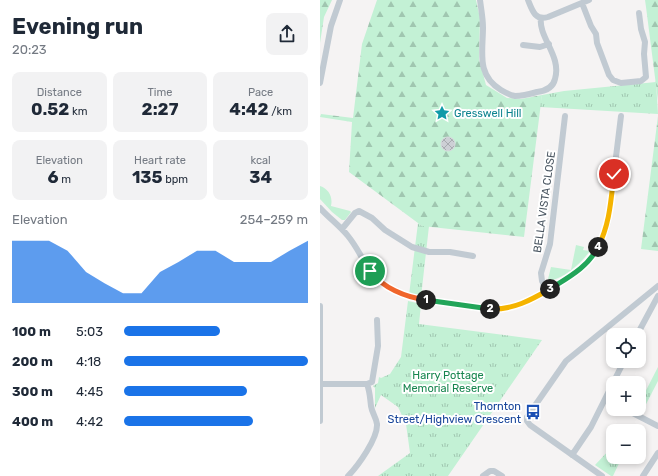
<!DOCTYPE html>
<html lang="en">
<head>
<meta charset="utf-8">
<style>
	:root { --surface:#fff; --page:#f2f2f3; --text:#1f2937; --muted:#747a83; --accent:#1a73e8 }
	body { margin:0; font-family:Rubik,sans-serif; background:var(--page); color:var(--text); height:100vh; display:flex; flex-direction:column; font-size:15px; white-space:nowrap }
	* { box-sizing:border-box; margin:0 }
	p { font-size:13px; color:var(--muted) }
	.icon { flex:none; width:22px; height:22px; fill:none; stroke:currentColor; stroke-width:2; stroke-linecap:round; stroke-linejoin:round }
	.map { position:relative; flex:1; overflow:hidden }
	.side { display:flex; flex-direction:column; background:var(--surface); width:320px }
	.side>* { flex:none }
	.tools { position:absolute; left:286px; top:328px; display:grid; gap:8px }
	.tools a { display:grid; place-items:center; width:40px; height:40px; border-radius:8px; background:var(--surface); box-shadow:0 2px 6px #0003; font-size:20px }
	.pin { position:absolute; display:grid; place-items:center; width:34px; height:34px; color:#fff; margin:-17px; border:2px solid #fff; border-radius:50%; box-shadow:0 1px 4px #0007 }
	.km { position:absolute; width:20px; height:20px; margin:-10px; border-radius:50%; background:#222; color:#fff; font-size:11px; line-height:20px; text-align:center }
	.round { display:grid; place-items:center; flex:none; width:42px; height:42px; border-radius:8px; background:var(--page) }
	.overview { display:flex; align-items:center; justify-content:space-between; height:68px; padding:0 12px }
	h1 { font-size:22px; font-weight:700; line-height:30px }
	.metrics { display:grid; grid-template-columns:repeat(3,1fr); gap:6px; height:68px; padding:4px 12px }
	.metrics div { display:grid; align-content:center; border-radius:8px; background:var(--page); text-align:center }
	.metrics b { font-size:17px; font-weight:700 }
	.metrics small { font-size:11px; font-weight:400 }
	.metrics p { font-size:11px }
	.chart { height:112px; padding:8px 12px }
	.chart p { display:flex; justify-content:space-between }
	.chart svg { width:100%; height:72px; margin-top:4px; fill:var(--accent); opacity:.7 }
	ul { padding:0 12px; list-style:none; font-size:13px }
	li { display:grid; grid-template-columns:64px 48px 1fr; align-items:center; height:30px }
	li i { height:10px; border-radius:5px; background:var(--accent) }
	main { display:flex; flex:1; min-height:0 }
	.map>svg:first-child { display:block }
	.forest { fill:url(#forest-firs) }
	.park { fill:url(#park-tufts) }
	.garden { fill:#c3f1d5 }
	.building { fill:url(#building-cross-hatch); stroke:#d7d9de }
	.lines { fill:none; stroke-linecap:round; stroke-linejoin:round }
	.minor { stroke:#c1cad2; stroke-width:6 }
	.split-1-casing { stroke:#fff; stroke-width:8 }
	.split-2-casing { stroke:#fff; stroke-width:8 }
	.split-3-casing { stroke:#fff; stroke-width:8 }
	.split-4-casing { stroke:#fff; stroke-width:8 }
	.split-5-casing { stroke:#fff; stroke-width:8 }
	.split-1 { stroke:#f0652b; stroke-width:5 }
	.split-2 { stroke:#22a559; stroke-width:5 }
	.split-3 { stroke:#f5b400; stroke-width:5 }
	.split-4 { stroke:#22a559; stroke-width:5 }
	.split-5 { stroke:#f5b400; stroke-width:5 }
	.labels { text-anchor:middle; stroke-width:4; stroke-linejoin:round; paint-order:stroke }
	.culture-label { font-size:11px; fill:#0d838f; stroke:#fff; text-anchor:start }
	.street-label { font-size:11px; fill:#4a5661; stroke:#fff }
	.park-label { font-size:11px; fill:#17864f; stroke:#fff }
	.transit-label { font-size:11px; fill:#164399; stroke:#fff; text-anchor:end }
</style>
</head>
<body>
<main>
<section class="side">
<div class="overview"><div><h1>Evening run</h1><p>20:23</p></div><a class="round"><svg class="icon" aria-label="share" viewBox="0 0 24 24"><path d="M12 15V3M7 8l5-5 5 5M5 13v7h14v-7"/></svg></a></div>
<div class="metrics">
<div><p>Distance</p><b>0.52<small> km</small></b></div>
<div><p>Time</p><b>2:27</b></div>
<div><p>Pace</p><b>4:42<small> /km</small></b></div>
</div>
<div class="metrics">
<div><p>Elevation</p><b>6<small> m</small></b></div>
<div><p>Heart rate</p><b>135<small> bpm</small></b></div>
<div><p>kcal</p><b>34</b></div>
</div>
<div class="chart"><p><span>Elevation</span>254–259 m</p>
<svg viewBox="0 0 160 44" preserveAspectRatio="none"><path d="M0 44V6L10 6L20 6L30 12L40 25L50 32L60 38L70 38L80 25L90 19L100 12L110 12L120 19L130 19L140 19L150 12L160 6V44z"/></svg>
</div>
<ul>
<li><b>100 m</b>5:03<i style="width:52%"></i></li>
<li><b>200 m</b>4:18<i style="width:100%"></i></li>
<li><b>300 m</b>4:45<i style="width:67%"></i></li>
<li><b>400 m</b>4:42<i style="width:70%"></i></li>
</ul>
</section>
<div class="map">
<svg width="338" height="476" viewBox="0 0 338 476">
	<defs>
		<pattern id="forest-firs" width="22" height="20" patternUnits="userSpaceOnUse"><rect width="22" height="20" fill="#c3f1d5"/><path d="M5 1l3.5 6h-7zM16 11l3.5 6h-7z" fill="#a0c6b0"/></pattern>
		<pattern id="park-tufts" width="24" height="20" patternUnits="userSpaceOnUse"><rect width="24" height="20" fill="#c3f1d5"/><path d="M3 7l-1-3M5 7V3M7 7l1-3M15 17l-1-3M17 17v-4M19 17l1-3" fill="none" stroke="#a0c6b0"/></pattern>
		<pattern id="building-cross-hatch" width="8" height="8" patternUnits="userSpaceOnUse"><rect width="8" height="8" fill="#cdcfd5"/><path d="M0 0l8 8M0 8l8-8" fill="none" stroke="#a8abb0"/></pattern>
	</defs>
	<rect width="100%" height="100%" fill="#f5f3f3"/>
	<path class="forest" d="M 0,0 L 12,0 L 4,17 L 0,43 Z
		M 57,0 L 156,0 L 160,18 L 159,59 L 166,85 L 187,98 L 201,99 L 222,95 L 204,237 L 102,226 L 29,172 L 32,122 L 0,117 L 1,114 L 33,118 L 42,44 Z
		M 325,0 L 338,0 L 338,101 L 326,7 Z
		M 338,116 L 338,251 L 321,249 Z"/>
	<path class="park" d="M 336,82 L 338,114 L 220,107 L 222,95 L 244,91 Z
		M 98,223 L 102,226 L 109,226 L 101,297 L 89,295 Z
		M 88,301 L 101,304 L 99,324 L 222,340 L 128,476 L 58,476 L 90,453 L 86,424 L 78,407 L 61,395 L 55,408 L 55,388 L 53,386 L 58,383 L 59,377 L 61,378 L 70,374 L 81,357 Z
		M 338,367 L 338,381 L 322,412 L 316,409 L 319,409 L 319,404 Z
		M 293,446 L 293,457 L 302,457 L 293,476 L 291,476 L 275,465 Z"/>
	<path class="garden" d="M 0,186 C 9,189 13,197 11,206 L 30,211 L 31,212 L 25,220 L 22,220 L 12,212 L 0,199 Z
		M 256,245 L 264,247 L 263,250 L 270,251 C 260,264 245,278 229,281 L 228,279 L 231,267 L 251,270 Z"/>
	<path class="building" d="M121 144a7 7 0 1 1 14 0a7 7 0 1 1-14 0Z"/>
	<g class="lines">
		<path class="minor" d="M 160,0 C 161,8 163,19 163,27 C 163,52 156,75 181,90 C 186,93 190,95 195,96 C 202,96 210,94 217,92 C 225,91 233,88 235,79 C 242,56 218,37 221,18
			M 208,0 C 212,10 215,21 228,17 L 269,0
			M 262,3 L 271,26 L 276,34 L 277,43 L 289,75 L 293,80 L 301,83 L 321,81 L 326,77 L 324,54 L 325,42 L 321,29 L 319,13
			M 203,45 L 220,47 L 229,44
			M 0,83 L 11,26 L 20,0
			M 0,208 C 9,218 20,226 28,236 C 42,253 47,274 66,286 C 90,301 118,302 145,306 C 159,308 173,310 187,308 C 200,306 212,299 223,292 C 256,275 279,259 288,222 L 301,116
			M 22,229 L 35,213 L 39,211 L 52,218 L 65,230 L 92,247 L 109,252 L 130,252 L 153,256
			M 227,290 L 222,281 L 221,273 L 230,244 L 245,116
			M 0,306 L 0,421
			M 317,335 L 338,296
			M 293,383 L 304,361
			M 1,384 L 47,384 L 52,382 L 58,346 L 57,320
			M 285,399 L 293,403
			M 305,409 L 338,426
			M 252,455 L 271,427 L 293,383
			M 28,476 C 38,466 58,438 57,424 C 56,417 52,413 51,406 C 50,398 50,392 47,384
			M 163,476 L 170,471 L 174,471 L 182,476
			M 282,476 L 210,425 L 207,421 L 207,417 L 246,361 L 338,286
			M 323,476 L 338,453"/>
	</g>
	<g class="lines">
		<defs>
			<path id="split-1" d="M 50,271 C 63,288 85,297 106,300"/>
			<path id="split-2" d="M 106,300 L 170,309"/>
			<path id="split-3" d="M 170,309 C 193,310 211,300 230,289"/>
			<path id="split-4" d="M 230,289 C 249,277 268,267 278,247"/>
			<path id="split-5" d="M 278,247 C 290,224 291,199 294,174"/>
		</defs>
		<use href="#split-1" class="split-1-casing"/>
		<use href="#split-2" class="split-2-casing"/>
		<use href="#split-3" class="split-3-casing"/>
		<use href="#split-4" class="split-4-casing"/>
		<use href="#split-5" class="split-5-casing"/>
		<use href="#split-1" class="split-1"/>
		<use href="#split-2" class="split-2"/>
		<use href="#split-3" class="split-3"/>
		<use href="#split-4" class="split-4"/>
		<use href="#split-5" class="split-5"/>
	</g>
	<defs>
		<symbol id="sight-bare" viewBox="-9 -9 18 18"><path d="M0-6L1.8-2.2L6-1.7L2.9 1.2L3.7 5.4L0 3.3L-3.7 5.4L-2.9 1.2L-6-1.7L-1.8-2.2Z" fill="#0f9aa8" stroke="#fff" stroke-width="2.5" paint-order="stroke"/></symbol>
		<symbol id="bus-bare" viewBox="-9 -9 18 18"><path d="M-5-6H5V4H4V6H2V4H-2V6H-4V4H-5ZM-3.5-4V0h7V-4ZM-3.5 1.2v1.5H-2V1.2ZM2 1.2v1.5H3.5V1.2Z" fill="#1a4fb4" stroke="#fff" stroke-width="2.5" paint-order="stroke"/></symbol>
	</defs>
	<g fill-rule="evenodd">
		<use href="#sight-bare" x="111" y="102" width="22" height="22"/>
		<use href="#bus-bare" x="202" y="401" width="22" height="22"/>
	</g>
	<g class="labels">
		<g class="culture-label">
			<text x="134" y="117">Gresswell Hill</text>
		</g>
		<g class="street-label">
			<text transform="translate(224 202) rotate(-82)" y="4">BELLA VISTA CLOSE</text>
		</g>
		<g class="park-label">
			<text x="128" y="379">Harry Pottage<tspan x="128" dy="13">Memorial Reserve</tspan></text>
		</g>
		<g class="transit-label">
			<text x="201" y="410">Thornton<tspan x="201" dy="13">Street/Highview Crescent</tspan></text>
		</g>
	</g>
</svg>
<div class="tools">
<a><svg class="icon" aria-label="locate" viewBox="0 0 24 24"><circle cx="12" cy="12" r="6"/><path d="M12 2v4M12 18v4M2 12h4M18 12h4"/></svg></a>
<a>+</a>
<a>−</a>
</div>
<div class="pin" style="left:50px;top:271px;background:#1e9e55"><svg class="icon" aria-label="arrive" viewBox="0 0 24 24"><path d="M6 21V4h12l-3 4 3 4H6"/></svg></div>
<div class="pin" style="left:294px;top:174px;background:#d93025"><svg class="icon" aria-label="check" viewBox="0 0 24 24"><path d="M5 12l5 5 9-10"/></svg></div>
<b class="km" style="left:106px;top:300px">1</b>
<b class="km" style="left:170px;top:309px">2</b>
<b class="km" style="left:230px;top:289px">3</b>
<b class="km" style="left:278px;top:247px">4</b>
</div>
</main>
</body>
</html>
